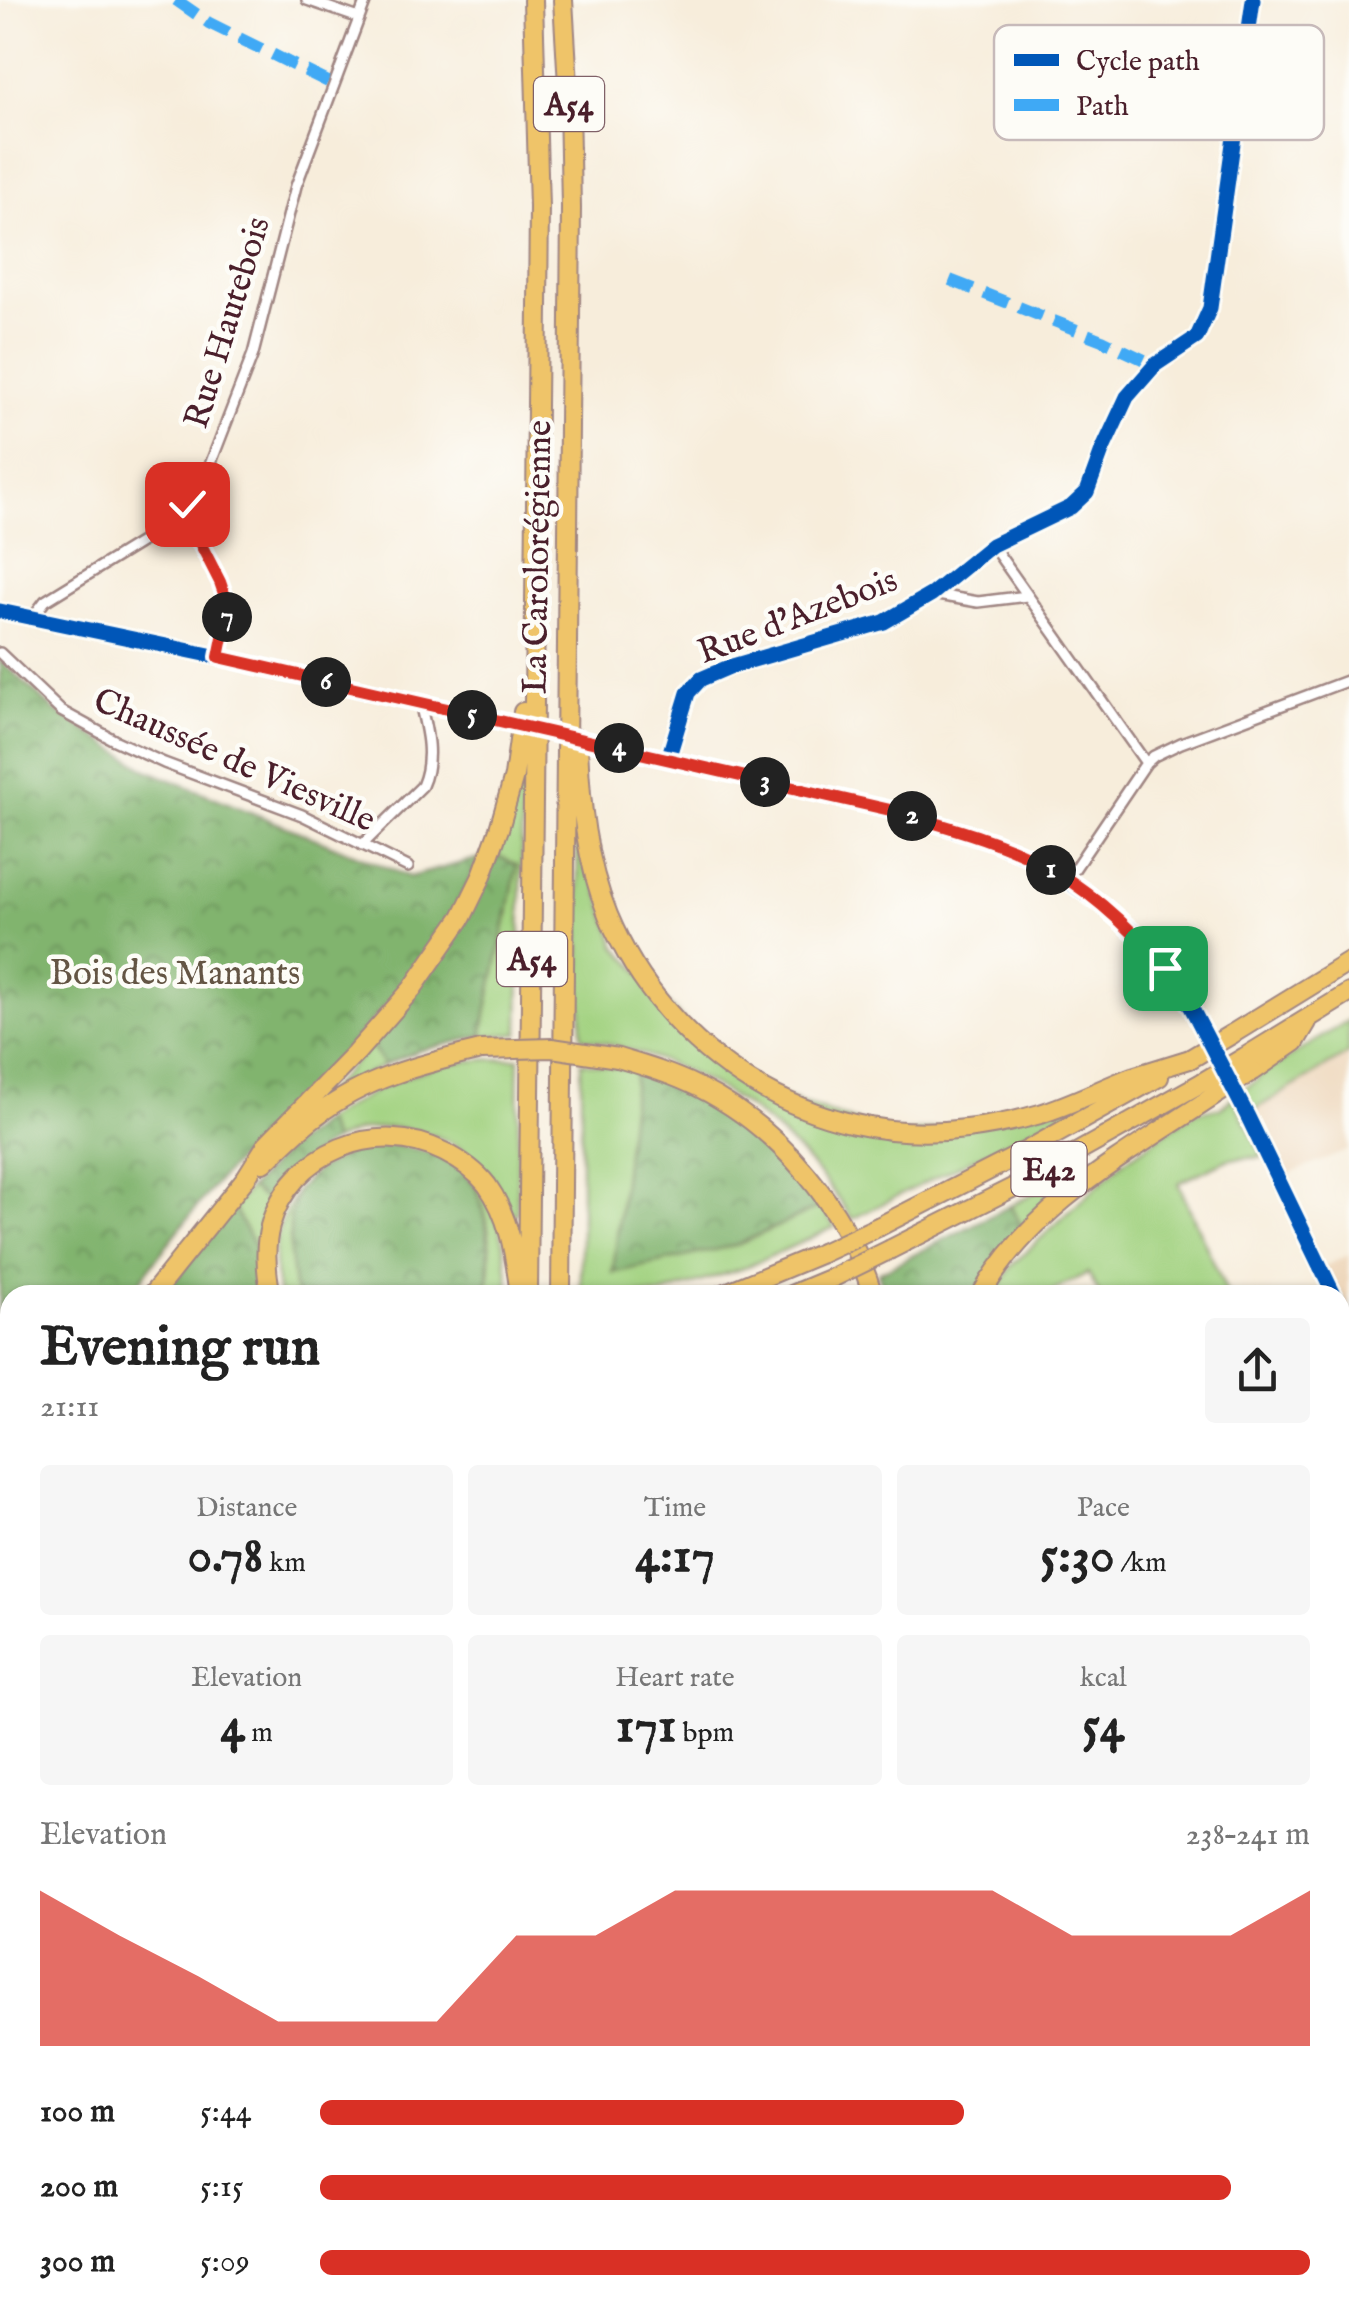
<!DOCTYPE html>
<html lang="en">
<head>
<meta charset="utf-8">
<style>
	:root { --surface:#fff; --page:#f6f6f6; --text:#222; --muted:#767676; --accent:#d93025 }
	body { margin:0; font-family:"IM FELL English",serif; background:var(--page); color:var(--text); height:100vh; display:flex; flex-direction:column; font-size:38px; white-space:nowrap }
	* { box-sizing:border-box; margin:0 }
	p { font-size:32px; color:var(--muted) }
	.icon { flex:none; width:55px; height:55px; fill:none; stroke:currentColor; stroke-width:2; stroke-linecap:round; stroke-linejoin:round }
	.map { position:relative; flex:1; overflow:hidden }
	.sheet { position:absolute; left:0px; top:1285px; width:1350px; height:1038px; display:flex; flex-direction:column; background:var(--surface); border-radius:30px 30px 0 0; box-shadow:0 2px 8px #0004 }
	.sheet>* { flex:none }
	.pin { position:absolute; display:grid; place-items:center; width:85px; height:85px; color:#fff; margin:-42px; border-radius:20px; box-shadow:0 5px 15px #0006 }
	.km { position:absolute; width:50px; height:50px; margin:-25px; border-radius:50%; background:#222; color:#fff; font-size:28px; line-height:50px; text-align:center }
	.round { display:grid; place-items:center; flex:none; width:105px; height:105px; border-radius:10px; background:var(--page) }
	.summary { display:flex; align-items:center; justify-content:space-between; height:170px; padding:0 40px }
	h1 { font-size:55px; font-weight:800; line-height:75px }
	.metrics { display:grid; grid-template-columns:repeat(3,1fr); gap:15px; height:170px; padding:10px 40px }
	.metrics div { display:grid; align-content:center; border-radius:10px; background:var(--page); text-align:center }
	.metrics b { font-size:50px; font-weight:800 }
	.metrics small { font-size:28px; font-weight:400 }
	.metrics p { font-size:28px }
	.chart { height:280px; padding:20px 40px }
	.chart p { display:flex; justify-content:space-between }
	.chart svg { width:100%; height:180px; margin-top:10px; fill:var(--accent); opacity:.7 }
	ul { padding:0 40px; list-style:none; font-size:32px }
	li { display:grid; grid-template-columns:160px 120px 1fr; align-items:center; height:75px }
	li i { height:25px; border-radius:12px; background:var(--accent) }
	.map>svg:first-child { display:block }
	.built { fill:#eed7bb }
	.green { fill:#a2d280; stroke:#767856; stroke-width:2.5 }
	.forest { fill:url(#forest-crowns); stroke:#666a4c; stroke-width:2.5 }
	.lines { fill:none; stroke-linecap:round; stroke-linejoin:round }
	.minor-casing { stroke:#a08683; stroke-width:14 }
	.tertiary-casing { stroke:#a08683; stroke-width:16 }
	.motorway-casing { stroke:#a08683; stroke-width:22 }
	.minor { stroke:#fff; stroke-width:9 }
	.tertiary { stroke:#fff; stroke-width:11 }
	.motorway { stroke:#efc469; stroke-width:18 }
	.tertiary-bridge-casing { stroke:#a08683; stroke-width:16; stroke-linecap:butt }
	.motorway-bridge-casing { stroke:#a08683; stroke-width:22; stroke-linecap:butt }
	.tertiary-bridge { stroke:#fff; stroke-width:11 }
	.motorway-bridge { stroke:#efc469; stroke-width:18 }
	.quiet { stroke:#3fa9f5; stroke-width:12; stroke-dasharray:25 12; stroke-linecap:butt }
	.cycleway-casing { stroke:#fdfcf7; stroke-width:21 }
	.cycleway { stroke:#0057b8; stroke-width:15 }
	.route-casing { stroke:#fff; stroke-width:20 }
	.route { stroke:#d93025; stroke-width:12 }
	.labels { text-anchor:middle; stroke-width:9; stroke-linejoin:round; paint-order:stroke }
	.shield { fill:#fdfcf7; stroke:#806168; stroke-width:2.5 }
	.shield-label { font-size:32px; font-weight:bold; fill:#4a1f2b }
	.street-label { font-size:35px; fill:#4a1f2b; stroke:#fdfcf7 }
	.park-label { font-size:35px; fill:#645544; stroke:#fdfcf7 }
	.key { fill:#fdfcf7; stroke:#c7baba; stroke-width:2.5 }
	.key-label { font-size:28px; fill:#4a1f2b }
</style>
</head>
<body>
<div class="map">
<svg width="1349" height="2322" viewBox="0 0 1349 2322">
	<defs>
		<pattern id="forest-crowns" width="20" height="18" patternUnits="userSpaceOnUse" patternTransform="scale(2.5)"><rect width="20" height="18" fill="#81b46e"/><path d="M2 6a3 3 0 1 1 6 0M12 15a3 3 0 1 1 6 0" fill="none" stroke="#6c925b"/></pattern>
	</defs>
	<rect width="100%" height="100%" fill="#fdfcf7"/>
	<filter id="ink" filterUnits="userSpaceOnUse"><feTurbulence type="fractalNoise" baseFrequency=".01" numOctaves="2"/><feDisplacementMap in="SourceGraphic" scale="20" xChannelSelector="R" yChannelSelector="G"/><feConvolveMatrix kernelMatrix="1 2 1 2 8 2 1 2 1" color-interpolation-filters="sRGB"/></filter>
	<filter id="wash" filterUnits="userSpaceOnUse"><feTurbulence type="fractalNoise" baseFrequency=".0048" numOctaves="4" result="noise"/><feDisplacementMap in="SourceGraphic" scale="40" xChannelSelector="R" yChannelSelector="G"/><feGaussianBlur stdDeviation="2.25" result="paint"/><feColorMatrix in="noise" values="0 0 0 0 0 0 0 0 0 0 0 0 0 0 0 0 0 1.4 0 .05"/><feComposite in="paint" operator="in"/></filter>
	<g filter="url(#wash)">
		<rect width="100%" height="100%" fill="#f7eddb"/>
		<path class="built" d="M 1349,1053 L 1349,1150 L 1277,1179 L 1249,1113 Z
			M 1349,1255 L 1349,1306 L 1340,1307 L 1340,1295 L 1334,1295 L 1321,1268 Z"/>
		<path class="green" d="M 525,736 L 526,776 L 522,813 L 519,1034 L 482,1036 L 495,963 L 509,911 L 498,856 Z
			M 582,840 L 616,946 L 739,1082 L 895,1135 L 1081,1105 L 852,1219 C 787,1119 699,1061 582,1038 L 577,841 Z
			M 1349,1020 L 1349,1053 L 1249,1113 L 1241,1091 L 1257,1080 L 1259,1076 Z
			M 371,1045 L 384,1065 L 321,1098 Z
			M 519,1058 L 517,1214 L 512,1214 C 503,1195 493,1176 478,1162 C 449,1134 401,1122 362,1130 C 352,1133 342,1137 333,1141 L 324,1121 C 362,1097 402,1074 447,1064 C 470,1059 496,1060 519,1058 Z
			M 581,1062 L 635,1070 L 737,1245 L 821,1206 L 835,1227 L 747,1267 L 659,1295 L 581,1295 Z
			M 1233,1097 L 1263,1157 L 1229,1159 L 1178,1183 L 1228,1295 L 1100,1295 L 1088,1273 L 1045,1295 L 995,1295 L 1012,1265 L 1124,1161 L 1196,1112 L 1220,1108 Z
			M 1150,1129 L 1023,1228 L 1010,1206 Z
			M 467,1175 C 502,1211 507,1247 509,1295 L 486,1295 C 492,1267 492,1232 482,1205 C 478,1195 472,1185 467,1175 Z
			M 250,1188 L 271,1204 L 257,1251 L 233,1207 Z
			M 297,1190 L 294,1286 L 298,1295 L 279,1295 C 270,1252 275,1227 297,1190 Z
			M 431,2313 L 501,2313 L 501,2322 L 431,2322 Z"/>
		<path class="forest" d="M 0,660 L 54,710 L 149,771 L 410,877 L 480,858 C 435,966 350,1045 271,1127 C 253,1145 234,1162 218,1181 C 187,1218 158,1257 129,1295 L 10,1295 L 10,1425 L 0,1431 Z
			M 498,856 L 517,865 C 507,922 492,979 482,1036 L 418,1051 L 384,1065 L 371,1045 Z
			M 635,1070 C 712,1095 772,1143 821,1206 L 737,1245 L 613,1273 Z
			M 324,1121 L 333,1141 C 304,1160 287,1173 271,1204 L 250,1188 L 284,1152 Z
			M 394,1145 C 408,1148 427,1150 440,1157 C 448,1161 459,1168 466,1174 C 490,1200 492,1262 486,1295 L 298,1295 L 294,1286 L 290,1255 L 290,1216 L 297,1190 L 317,1170 L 356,1149 Z
			M 1010,1206 L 1023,1228 L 974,1295 L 886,1295 L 878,1273 Z
			M 233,1207 L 257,1251 L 263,1295 L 163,1295 Z
			M 0,1580 L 10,1583 L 10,1640 L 0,1638 Z
			M 1340,1955 L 1349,1962 L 1349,2217 L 1340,2224 Z
			M 573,2313 L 621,2313 L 621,2322 L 573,2322 Z"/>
	</g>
	<g filter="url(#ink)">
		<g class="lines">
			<defs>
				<path id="minor" d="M 307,0 L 359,18
					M 187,504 L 193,529 L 220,582 L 229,609 L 219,657
					M 992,545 L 1146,763
					M 932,594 L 978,602 L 1027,596
					M 32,618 L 45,601 L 144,540 L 187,504 L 210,465 L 253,354 L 296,186 L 366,0
					M 0,653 L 61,711 L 114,740 L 164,763 L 302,815 L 408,867
					M 668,759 L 688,693 L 701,679 L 729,667 L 884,622 L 932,594 L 992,545 L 1071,507 L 1087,492 L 1102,451 L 1127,397 L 1155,365 L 1197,337 L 1210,308 L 1253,0
					M 362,845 L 422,786 C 434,759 427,731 420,703
					M 1067,880 L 1146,763 L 1154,756 L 1181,743 L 1349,680
					M 1340,1430 L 1349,1426
					M 1340,1765 L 1349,1787
					M 1340,1925 L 1349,1931
					M 1340,1935 L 1349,1941
					M 1340,1954 L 1349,1962
					M 1340,2234 L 1349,2225
					M 714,2312 L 717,2322
					M 797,2312 L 799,2322
					M 876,2312 L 878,2322
					M 954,2312 L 957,2322
					M 1035,2312 L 1038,2322
					M 1076,2322 L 1085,2312"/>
				<path id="tertiary" d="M 0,611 L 219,657 L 482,717
					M 637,752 C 692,764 746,778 800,790 C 935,820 1080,851 1167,970 C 1192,1006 1211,1044 1230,1083 C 1266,1153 1300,1224 1334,1295
					M 1340,1308 L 1349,1326"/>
				<path id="motorway" d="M 575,738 L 578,744 C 580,802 586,861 608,915 C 666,1055 812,1149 966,1129 C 990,1126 1016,1121 1040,1114 C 1072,1104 1101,1089 1132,1077 C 1151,1071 1171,1065 1190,1059
					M 1232,1034 L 1349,962
					M 1245,1057 L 1349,993
					M 618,1058 C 645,1066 672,1074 698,1087 C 780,1128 846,1208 873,1295
					M 1253,1071 L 1295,1042 L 1307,1022
					M 264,1163 C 281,1147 297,1130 316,1116 C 365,1078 422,1064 481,1050
					M 880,1226 L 1015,1157 L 1159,1077
					M 891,1249 L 1026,1181 L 1203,1082
					M 152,1295 L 245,1179 L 267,1144 L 355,1054 L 412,989 L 462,917 L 481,878 L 499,829 L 514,776 L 523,712
					M 271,1295 C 266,1272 264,1249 270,1226 C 291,1151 377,1118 444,1152 C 460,1160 476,1171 487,1185 C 509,1216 514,1251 519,1287
					M 528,1295 L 539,207 L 533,0
					M 561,1295 L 571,208 L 569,102 L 563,0
					M 721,1295 L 822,1253
					M 791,1295 L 834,1277
					M 981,1295 C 1031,1205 1129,1153 1211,1098
					M 0,1445 L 10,1439
					M 0,1492 L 10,1491
					M 0,1519 L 10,1518
					M 0,1570 L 10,1572
					M 520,2322 L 520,2312
					M 552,2322 L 552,2312"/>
			</defs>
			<use href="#minor" class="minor-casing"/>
			<use href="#tertiary" class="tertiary-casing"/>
			<use href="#motorway" class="motorway-casing"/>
			<use href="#minor" class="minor"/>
			<use href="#tertiary" class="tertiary"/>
			<use href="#motorway" class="motorway"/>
			<defs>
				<path id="tertiary-bridge" d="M 482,717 L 637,752"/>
				<path id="motorway-bridge" d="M 481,1050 L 552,1048 L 618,1058
					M 1190,1059 L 1232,1034
					M 1203,1082 L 1245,1057
					M 1211,1098 L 1253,1071
					M 822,1253 L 880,1226
					M 834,1277 L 891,1249"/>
			</defs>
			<use href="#tertiary-bridge" class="tertiary-bridge-casing"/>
			<use href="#motorway-bridge" class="motorway-bridge-casing"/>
			<use href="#tertiary-bridge" class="tertiary-bridge"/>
			<use href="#motorway-bridge" class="motorway-bridge"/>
			<path class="quiet" d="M 176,0 L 209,23 L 334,85
				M 950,280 L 1102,340 L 1155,365"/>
			<defs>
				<path id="cycleway" d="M 0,611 L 219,657 L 899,812 L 994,842 L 1040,862 L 1101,904 L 1138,936 L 1165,968 L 1191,1007 L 1248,1117 L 1334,1295
					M 668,759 L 688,693 L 701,679 L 729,667 L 884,622 L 932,594 L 992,545 L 1071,507 L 1087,492 L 1102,451 L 1127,397 L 1155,365 L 1197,337 L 1210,308 L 1253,0"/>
			</defs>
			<use href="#cycleway" class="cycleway-casing"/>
			<use href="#cycleway" class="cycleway"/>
		</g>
	</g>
	<g class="lines" filter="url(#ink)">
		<defs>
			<path id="route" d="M 187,504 L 193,529 L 220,582 L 229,608 L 219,657 L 899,812 C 946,827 996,839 1039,862 C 1088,888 1129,926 1165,968"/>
		</defs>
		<use href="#route" class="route-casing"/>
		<use href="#route" class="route"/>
	</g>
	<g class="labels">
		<g class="shield">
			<rect x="534" y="77" width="70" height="54" rx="8"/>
			<rect x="497" y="932" width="70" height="54" rx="8"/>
			<rect x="1011.5" y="1142" width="75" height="54" rx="8"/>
		</g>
		<g class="shield-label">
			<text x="569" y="115">A54</text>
			<text x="532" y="970">A54</text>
			<text x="1049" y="1180">E42</text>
		</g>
		<g class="street-label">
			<text transform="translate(226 322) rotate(-73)" y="12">Rue Hautebois</text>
			<text transform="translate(536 557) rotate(-89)" y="12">La Carolorégienne</text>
			<text transform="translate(797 615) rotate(-21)" y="12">Rue d'Azebois</text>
			<text transform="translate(235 759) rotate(24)" y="12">Chaussée de Viesville</text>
		</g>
		<g class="park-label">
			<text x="175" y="984">Bois des Manants</text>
		</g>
	</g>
	<rect x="994" y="25" width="330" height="115" rx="15" class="key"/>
	<rect x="1014" y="54" width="45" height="12" fill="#0057b8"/>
	<rect x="1014" y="99" width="45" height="12" fill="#3fa9f5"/>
	<g class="key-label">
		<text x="1076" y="70">Cycle path</text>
		<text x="1076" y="115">Path</text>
	</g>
</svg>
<div class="pin" style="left:1165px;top:968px;background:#1e9e55"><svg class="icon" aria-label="arrive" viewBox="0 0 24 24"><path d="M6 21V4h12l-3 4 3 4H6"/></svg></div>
<div class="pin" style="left:187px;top:504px;background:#d93025"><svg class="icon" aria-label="check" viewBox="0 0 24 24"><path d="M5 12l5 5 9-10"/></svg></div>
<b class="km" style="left:1051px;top:870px">1</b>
<b class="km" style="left:912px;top:816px">2</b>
<b class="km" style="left:765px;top:782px">3</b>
<b class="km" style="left:619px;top:748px">4</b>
<b class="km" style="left:472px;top:715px">5</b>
<b class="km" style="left:326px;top:682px">6</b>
<b class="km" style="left:227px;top:617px">7</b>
<section class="sheet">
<div class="summary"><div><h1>Evening run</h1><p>21:11</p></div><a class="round"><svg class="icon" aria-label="share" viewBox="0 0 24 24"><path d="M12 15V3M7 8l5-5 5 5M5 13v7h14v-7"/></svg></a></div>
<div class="metrics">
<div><p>Distance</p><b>0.78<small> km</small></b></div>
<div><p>Time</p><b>4:17</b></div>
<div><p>Pace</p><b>5:30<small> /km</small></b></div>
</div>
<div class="metrics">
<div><p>Elevation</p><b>4<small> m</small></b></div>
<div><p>Heart rate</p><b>171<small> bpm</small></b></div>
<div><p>kcal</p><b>54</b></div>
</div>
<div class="chart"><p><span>Elevation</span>238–241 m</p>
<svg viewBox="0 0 160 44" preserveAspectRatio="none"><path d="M0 44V6L10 17L20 27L30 38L40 38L50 38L60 17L70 17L80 6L90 6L100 6L110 6L120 6L130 17L140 17L150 17L160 6V44z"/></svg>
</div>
<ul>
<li><b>100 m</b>5:44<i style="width:65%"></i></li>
<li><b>200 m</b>5:15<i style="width:92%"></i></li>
<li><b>300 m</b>5:09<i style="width:100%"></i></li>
</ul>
</section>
</div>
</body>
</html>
